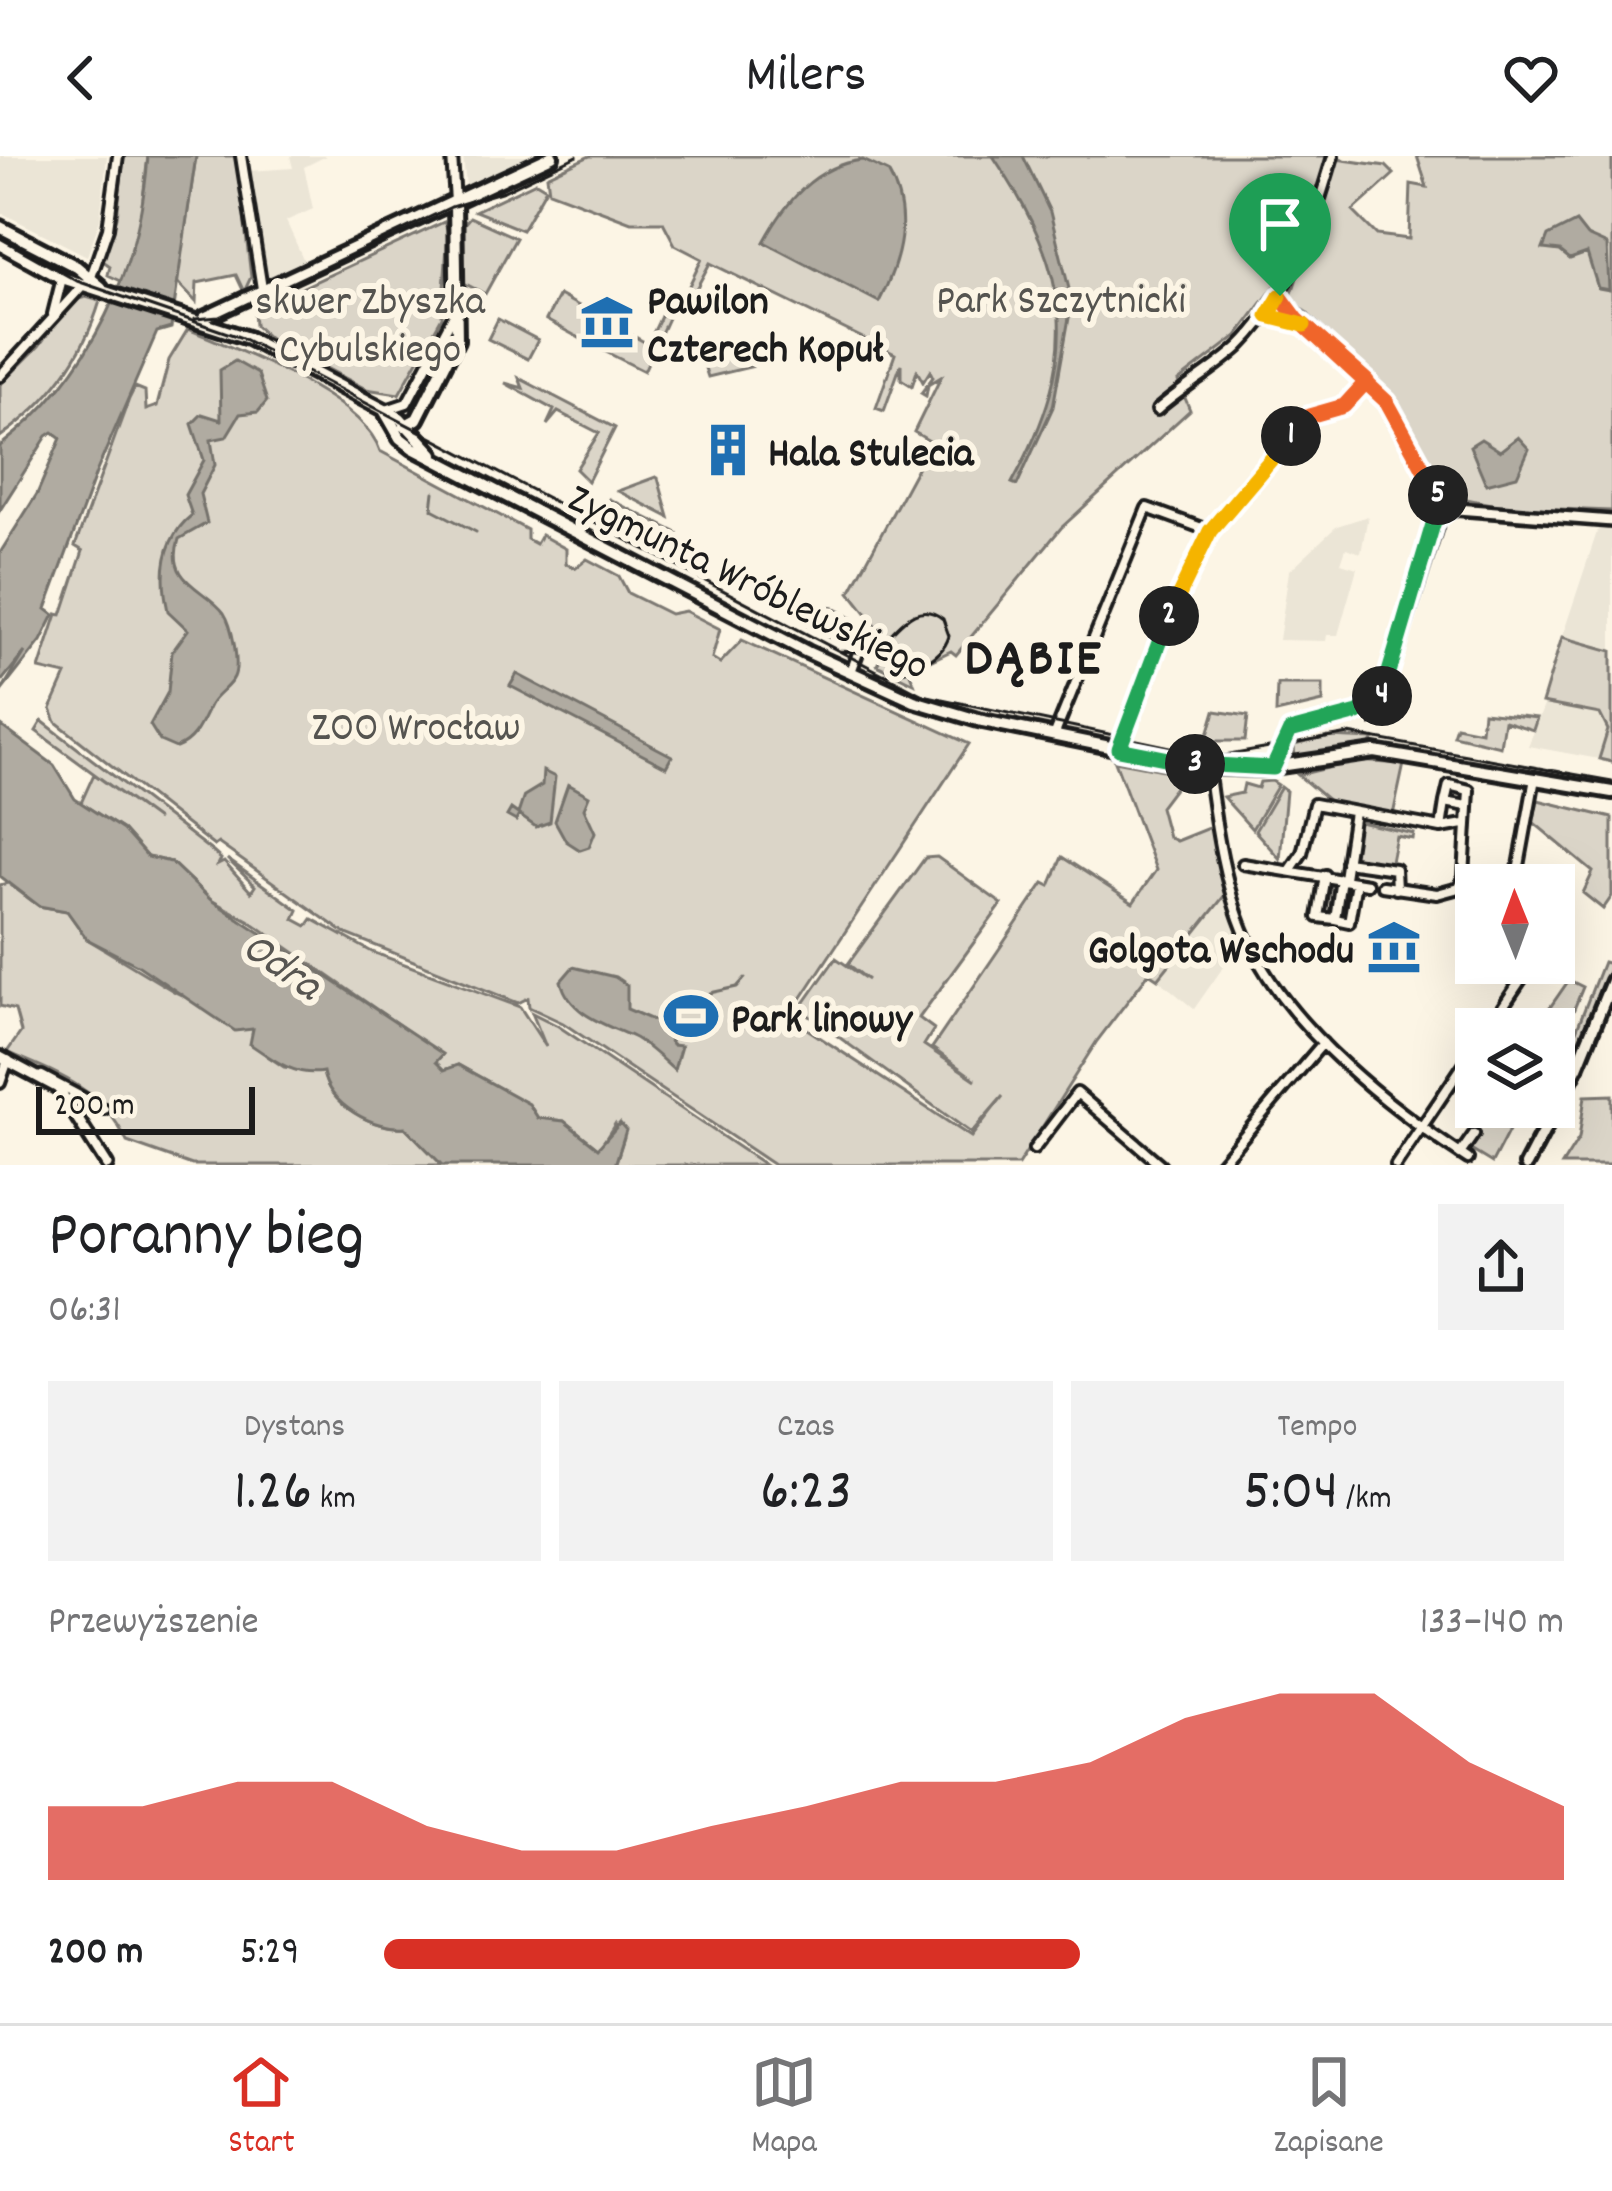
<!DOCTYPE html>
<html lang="pl">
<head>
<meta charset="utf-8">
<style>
	:root { --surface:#fff; --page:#f2f2f2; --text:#202124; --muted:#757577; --line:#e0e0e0; --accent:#d93025 }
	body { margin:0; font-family:Dekko,sans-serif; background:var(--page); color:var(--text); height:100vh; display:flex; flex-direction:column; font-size:45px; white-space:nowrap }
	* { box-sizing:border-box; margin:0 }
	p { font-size:39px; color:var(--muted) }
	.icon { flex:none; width:66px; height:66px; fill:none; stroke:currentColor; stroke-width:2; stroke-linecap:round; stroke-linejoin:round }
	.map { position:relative; height:1009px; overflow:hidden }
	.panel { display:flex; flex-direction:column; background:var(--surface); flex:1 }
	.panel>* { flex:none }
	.needle { width:78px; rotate:359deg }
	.fabs { position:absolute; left:1455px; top:708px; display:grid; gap:24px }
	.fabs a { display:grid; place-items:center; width:120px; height:120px; border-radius:0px; background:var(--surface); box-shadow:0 12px 48px #0002; font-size:60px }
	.scale { position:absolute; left:36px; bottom:30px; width:219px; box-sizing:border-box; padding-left:12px; border:6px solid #1c1c1c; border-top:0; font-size:33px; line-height:42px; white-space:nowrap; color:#1c1c1c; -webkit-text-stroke:9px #fcf5e5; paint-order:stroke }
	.pin { position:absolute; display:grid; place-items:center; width:102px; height:102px; color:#fff; margin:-123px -51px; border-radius:50% 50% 50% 0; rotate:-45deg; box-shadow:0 0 12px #0007 }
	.pin .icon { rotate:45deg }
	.km { position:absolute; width:60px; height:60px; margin:-30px; border-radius:50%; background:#222; color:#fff; font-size:33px; line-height:60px; text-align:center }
	.round { display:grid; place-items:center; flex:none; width:126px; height:126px; border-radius:0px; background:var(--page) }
	.summary { display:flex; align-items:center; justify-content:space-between; height:204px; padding:0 48px }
	h1 { font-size:66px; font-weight:600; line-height:90px }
	.stats { display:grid; grid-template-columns:repeat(3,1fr); gap:18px; height:204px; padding:12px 48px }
	.stats div { display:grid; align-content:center; border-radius:0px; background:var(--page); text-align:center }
	.stats b { font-size:60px; font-weight:600 }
	.stats small { font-size:33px; font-weight:400 }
	.stats p { font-size:33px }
	.chart { height:336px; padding:24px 48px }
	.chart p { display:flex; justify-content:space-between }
	.chart svg { width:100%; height:216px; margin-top:12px; fill:var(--accent); opacity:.7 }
	ul { padding:0 48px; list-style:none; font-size:39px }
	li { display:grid; grid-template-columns:192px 144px 1fr; align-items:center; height:90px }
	li i { height:30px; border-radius:15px; background:var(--accent) }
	header { display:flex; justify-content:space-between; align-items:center; height:156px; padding:0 48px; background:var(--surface); font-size:54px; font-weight:600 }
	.dock { display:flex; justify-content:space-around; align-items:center; height:168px; border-top:3px solid var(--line); background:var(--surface); font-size:33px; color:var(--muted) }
	.dock a { display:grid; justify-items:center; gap:6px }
	.dock .on { color:var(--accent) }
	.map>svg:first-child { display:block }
	.built { fill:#ebe5d6 }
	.green { fill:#dbd5c8; stroke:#7c7872; stroke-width:3 }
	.water { fill:#b0aba1; stroke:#75726c; stroke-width:3 }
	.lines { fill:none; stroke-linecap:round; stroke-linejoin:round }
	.stream { stroke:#75726c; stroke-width:3 }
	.minor-casing { stroke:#1c1c1c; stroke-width:16 }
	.tertiary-casing { stroke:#1c1c1c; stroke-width:18 }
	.secondary-casing { stroke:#1c1c1c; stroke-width:20 }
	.minor { stroke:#fcf5e5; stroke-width:8 }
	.tertiary { stroke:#fcf5e5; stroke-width:9 }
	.secondary { stroke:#fcf5e5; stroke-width:10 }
	.tram { stroke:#1c1c1c; stroke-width:3 }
	.split-1-casing { stroke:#fff; stroke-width:24 }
	.split-2-casing { stroke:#fff; stroke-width:24 }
	.split-3-casing { stroke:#fff; stroke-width:24 }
	.split-4-casing { stroke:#fff; stroke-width:24 }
	.split-5-casing { stroke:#fff; stroke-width:24 }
	.split-6-casing { stroke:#fff; stroke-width:24 }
	.split-7-casing { stroke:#fff; stroke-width:24 }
	.split-1 { stroke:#f0652b; stroke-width:15 }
	.split-2 { stroke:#f5b400; stroke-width:15 }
	.split-3 { stroke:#22a559; stroke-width:15 }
	.split-4 { stroke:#22a559; stroke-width:15 }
	.split-5 { stroke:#22a559; stroke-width:15 }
	.split-6 { stroke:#f0652b; stroke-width:15 }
	.split-7 { stroke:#f5b400; stroke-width:15 }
	.labels { text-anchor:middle; stroke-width:12; stroke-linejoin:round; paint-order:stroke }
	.park-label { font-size:42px; fill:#555450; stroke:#fcf5e5 }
	.poi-label { font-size:42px; font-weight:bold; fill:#1c1c1c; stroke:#fcf5e5; text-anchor:start }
	.street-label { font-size:42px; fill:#1c1c1c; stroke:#fcf5e5 }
	.water-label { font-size:45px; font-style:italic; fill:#575551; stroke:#fcf5e5 }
	.district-label { font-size:54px; font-weight:bold; letter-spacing:3px; fill:#1c1c1c; stroke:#fcf5e5 }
</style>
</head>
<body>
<header><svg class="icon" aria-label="back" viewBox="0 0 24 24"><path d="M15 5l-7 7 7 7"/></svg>Milers<svg class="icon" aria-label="heart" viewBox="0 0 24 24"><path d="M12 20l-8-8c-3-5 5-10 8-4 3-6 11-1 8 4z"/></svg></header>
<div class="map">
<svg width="1612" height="1009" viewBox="0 0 1612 1009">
	<rect width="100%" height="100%" fill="#fcf5e5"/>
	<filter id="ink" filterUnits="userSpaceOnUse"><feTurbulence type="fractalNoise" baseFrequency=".00833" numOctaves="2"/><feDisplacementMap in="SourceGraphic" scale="24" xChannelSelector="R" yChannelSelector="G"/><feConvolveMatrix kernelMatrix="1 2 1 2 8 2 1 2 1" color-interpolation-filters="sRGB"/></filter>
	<g filter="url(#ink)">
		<path class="built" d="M 0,0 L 107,0 L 100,64 L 87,100 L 0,56 Z
			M 290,0 L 326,0 L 304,11 L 313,53 L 286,65 L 305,107 L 264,126 L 250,15 L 293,12 Z
			M 463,0 L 528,0 L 466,30 Z
			M 1368,360 L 1361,397 L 1346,392 L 1341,407 L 1357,412 L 1338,479 L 1327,479 L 1326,485 L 1279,484 L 1289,415 L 1337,370 Z
			M 1598,373 L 1612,374 L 1612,495 L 1562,481 Z
			M 1545,547 L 1600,558 L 1608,573 L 1599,603 L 1528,590 Z
			M 1225,739 L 1238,790 L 1194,853 L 1158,823 Z"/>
		<path class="green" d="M 124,0 L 148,0 L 139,76 L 121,125 L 108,119 L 110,110 L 103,105 L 117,61 Z
			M 196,0 L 237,0 L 251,121 L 244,136 L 236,119 L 197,127 L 196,146 L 177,126 Z
			M 590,0 L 1330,0 L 1281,133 L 1274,131 L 1237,180 L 1178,225 L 1190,254 L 1061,372 L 956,499 L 951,495 L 909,515 L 914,527 L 877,509 L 889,486 L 850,436 L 931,286 L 914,276 L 941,221 L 928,229 L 926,240 L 921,237 L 933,221 L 930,215 L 923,226 L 917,215 L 912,230 L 901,223 L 901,208 L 884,255 L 876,252 L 895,198 L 710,107 L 690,144 L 683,142 L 702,103 L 675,89 L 663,66 L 631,66 L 549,35 L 547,20 Z
			M 1417,0 L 1612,0 L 1612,355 L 1505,351 L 1452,340 L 1428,314 L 1401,252 L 1290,143 L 1336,3 L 1386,10 L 1394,18 L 1353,55 L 1377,79 L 1409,83 L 1411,28 L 1427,31 Z
			M 536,26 L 546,32 L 522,74 L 475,55 Z
			M 470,61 L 516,82 L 485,138 L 462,126 L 464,68 Z
			M 444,66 L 448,75 L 442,161 L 399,238 L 366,233 L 269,182 L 255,169 L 254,154 Z
			M 559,139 L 597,160 L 587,186 L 546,164 Z
			M 86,141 L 100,145 C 83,202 48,247 0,281 L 0,229 L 39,190 L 71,145 Z
			M 672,153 L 644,215 L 602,194 L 617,171 L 648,188 L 664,154 Z
			M 498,163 L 538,184 L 528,203 L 488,183 Z
			M 188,173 C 239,195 362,240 380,295 L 527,374 L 527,383 L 536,388 L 541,379 L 566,393 L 566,408 L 576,412 L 587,403 L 619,420 L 628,437 L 670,458 L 685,455 L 720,473 L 712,502 L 720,507 L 742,484 L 969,588 L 789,861 L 971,981 L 1003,940 L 971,977 L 800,853 L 836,802 L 868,824 L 848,808 L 925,702 L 937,701 L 1002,748 L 919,862 L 934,873 L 924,889 L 976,924 L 932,892 L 1044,727 L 1050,730 L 1062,701 L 1133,747 L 1156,714 L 1115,605 L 1185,618 L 1160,651 L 1168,681 L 1176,685 L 1213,670 L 1225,739 L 1158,823 L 1149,817 L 1097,885 L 1018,1009 L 774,1009 L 563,867 L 529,851 L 528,842 L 518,847 L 344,777 L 218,687 L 214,690 L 56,566 L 51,553 L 66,519 L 39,513 L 57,458 L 62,459 L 83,395 L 75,390 L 129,243 L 135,231 L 145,235 L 146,254 L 157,250 L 169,204 Z
			M 696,185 L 698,184 L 750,211 L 708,221 Z
			M 519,222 L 615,272 L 588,325 L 576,313 L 599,277 L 558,256 L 547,269 L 554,254 L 505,227 L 523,232 Z
			M 656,321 L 658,322 L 669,361 L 618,335 Z
			M 609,343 L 677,377 L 671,388 L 603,353 Z
			M 776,437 L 834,452 L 855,464 L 859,476 L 852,491 L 820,477 L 773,443 Z
			M 1562,481 L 1612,495 L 1612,606 L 1599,603 L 1608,574 L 1600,558 L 1542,547 Z
			M 1277,528 L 1323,528 L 1323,546 L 1276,557 Z
			M 1215,555 L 1248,560 L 1245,585 L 1206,585 Z
			M 1483,556 L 1537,562 L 1533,574 L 1504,565 L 1500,590 L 1453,579 L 1456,570 L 1481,575 Z
			M 42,565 L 213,696 L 221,703 L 218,709 L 224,706 L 251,736 L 255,730 L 227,703 L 298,754 L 294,763 L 307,770 L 312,763 L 372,796 L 520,851 L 546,891 L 532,857 L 558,870 L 765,1009 L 615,1009 L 624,981 L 615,968 L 599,993 L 564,965 L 538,962 L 528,948 L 458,909 L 444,914 L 435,906 L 442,899 L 248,764 L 211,744 L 171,706 L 147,701 L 123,674 L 81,647 L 94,618 L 157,664 L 36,575 Z
			M 1328,581 L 1374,583 L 1369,591 L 1295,603 L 1294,589 Z
			M 1357,605 L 1404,608 L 1393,659 L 1330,646 L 1298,619 Z
			M 1272,625 L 1278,629 L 1252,673 L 1223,641 L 1242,637 L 1244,628 L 1258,632 L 1260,626 Z
			M 1281,631 L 1286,635 L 1280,703 L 1255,675 Z
			M 1538,644 L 1612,662 L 1612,740 L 1603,753 L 1583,737 L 1593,716 L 1533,666 Z
			M 1355,665 L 1414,678 L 1413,683 L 1396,680 L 1390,710 L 1348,704 Z
			M 8,727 L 39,750 L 67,755 L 87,783 L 175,836 L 253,873 L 266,899 L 284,911 L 323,916 C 329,949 374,974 405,971 L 442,1009 L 192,1009 L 127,986 C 104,934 57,917 7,896 L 21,876 L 15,854 L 0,850 L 0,729 Z
			M 1603,806 L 1611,808 L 1554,945 L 1554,931 Z
			M 1569,824 L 1583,831 L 1554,902 L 1554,873 L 1535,873 Z
			M 1612,939 L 1612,1009 L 1562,1009 L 1579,982 L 1585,940 Z
			M 1485,951 L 1521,951 L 1492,1007 L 1461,988 Z"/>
		<path class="water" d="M 148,0 L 196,0 L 171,172 L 157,176 L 96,317 L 46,453 L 54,459 L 41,485 L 0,537 L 25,496 L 0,527 L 0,397 L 37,338 L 61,282 L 53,276 L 47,280 L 0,354 L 0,290 C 93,218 140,110 148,0 Z
			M 993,0 L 1023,0 L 1050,56 L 1072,145 L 1053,251 L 1017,329 L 1012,327 C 1083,198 1072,118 993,0 Z
			M 863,4 L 888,16 C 913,59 900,105 879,146 L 764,86 C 785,47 815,9 863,4 Z
			M 1576,66 L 1587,80 L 1607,89 L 1609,134 L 1598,132 L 1587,97 L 1570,103 L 1560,95 L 1543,93 L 1548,80 Z
			M 235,205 L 258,218 L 267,245 L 258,256 L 240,258 L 226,281 L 211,284 L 215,309 L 200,338 L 207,367 L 179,383 C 165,427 206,432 224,457 C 232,469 240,508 234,521 C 229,532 216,538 210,549 C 201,567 195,585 176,592 L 160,585 L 150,569 L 168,536 L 172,496 L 188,474 L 168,455 C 160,419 162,383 192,359 L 185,339 L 204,304 L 192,268 L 202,258 L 221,264 L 220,214 Z
			M 1518,281 L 1529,293 L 1517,320 L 1486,328 L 1470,290 L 1481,283 L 1500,295 Z
			M 517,518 L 672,600 L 666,611 L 510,530 Z
			M 0,569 L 54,609 L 75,643 L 123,674 L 147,701 L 171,706 L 211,744 L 443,898 L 436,906 L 444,914 L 458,909 L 529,948 L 538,962 L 564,965 L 598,992 L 620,967 L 626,974 L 615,1009 L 442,1009 L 405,971 C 374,974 329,949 323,916 C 296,921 273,904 250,888 L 253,873 L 235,875 L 139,810 L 87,783 L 67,755 L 39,750 L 0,720 Z
			M 543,615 L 555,621 L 550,666 L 536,671 L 519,659 L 516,665 L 507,660 L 511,653 L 518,658 L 524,640 L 542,629 Z
			M 568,628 L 589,640 L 584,652 L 595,676 L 589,691 L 580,694 L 566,685 L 555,665 Z
			M 573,811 L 615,821 L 627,829 L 627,853 L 662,868 L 672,889 L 681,890 L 674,914 C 666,907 644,886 633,881 C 604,868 569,858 561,825 Z"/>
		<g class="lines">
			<path class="stream" d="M 434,336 L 432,353 L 476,376
				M 710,837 L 737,831 L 745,822"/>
			<defs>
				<path id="minor" d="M 241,0 L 263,139
					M 452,0 L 455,46
					M 91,121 L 108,72 L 118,0
					M 1280,140 L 1387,246 L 1448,354
					M 53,158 L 62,122
					M 0,220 L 83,129
					M 386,254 L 407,247 L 454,158
					M 1157,254 C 1183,231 1214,214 1239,191 C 1291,140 1313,69 1333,0
					M 851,516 L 867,472
					M 1054,580 L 1147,352 L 1210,375
					M 1119,593 L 1183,428 L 1210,375 L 1308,260 L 1343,251 L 1367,225
					M 1208,611 C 1215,667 1225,739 1251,791 C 1293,876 1390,952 1468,1003
					M 1441,672 L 1445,646
					M 1346,706 L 1395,713 L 1396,733
					M 1243,708 L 1367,728
					M 1291,713 L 1302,697 L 1314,648 L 1441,672 L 1464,668
					M 1325,719 L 1318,761 L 1335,763 L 1341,722
					M 1344,722 L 1354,656
					M 1508,729 L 1519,710 L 1535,622
					M 1382,730 L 1437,738 L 1459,732 L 1464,721 L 1469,634 L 1449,629 L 1445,646 L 1467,650
					M 1335,763 L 1349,766 L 1356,726
					M 1488,873 L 1532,807
					M 42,920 L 104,953
					M 0,927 L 8,904
					M 1034,993 L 1077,937 L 1161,1009
					M 1460,998 L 1474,978
					M 1219,1009 L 1323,887
					M 1396,1009 L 1476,890"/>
				<path id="tertiary" d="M 1273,612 L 1294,573 L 1358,557 L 1382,541 L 1440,358 L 1457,353 L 1612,365
					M 0,901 L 58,932 L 107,1009"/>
				<path id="secondary" d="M 0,71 L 77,111 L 101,131
					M 0,88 L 62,122 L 248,182 L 400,262 L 433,298
					M 204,162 L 552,0
					M 384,254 L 400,282 L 413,292 L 807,496 L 914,545 L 978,564 L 1208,611 L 1259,613 L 1375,596 L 1612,636
					M 404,270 L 417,263 L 457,184 L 455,46
					M 1526,1009 L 1577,911 L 1612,825"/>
			</defs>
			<use href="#minor" class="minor-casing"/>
			<use href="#tertiary" class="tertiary-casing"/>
			<use href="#secondary" class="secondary-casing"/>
			<use href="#minor" class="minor"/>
			<use href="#tertiary" class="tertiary"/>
			<use href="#secondary" class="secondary"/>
			<path class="tram" d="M 0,82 L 77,125 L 242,182 L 923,539 L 1218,601 L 1349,578 L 1612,625
				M 195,163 L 219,161 L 451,51 L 504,35 L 577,0
				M 839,495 L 870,497 C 894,482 912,438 943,463 L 949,480 C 942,506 899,523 874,517
				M 1371,569 L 1398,556"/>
		</g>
	</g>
	<g class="lines" filter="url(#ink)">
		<defs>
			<path id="split-1" d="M 1280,140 L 1297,163 L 1367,225 L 1344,250 L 1309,260 L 1291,280"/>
			<path id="split-2" d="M 1169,460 L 1210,375 L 1291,280"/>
			<path id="split-3" d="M 1169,460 L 1119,593 L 1195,608"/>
			<path id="split-4" d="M 1195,608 L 1273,612 L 1290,575 L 1358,557 L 1382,540"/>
			<path id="split-5" d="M 1382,540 L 1434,365 L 1448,354 L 1438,339"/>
			<path id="split-6" d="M 1304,169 L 1387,246 L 1438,339"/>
			<path id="split-7" d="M 1280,140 L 1268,160 L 1304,169"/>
		</defs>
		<use href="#split-1" class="split-1-casing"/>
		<use href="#split-2" class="split-2-casing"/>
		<use href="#split-3" class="split-3-casing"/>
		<use href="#split-4" class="split-4-casing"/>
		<use href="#split-5" class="split-5-casing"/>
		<use href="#split-6" class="split-6-casing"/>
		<use href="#split-7" class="split-7-casing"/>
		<use href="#split-1" class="split-1"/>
		<use href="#split-2" class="split-2"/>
		<use href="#split-3" class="split-3"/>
		<use href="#split-4" class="split-4"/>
		<use href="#split-5" class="split-5"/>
		<use href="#split-6" class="split-6"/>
		<use href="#split-7" class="split-7"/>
	</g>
	<defs>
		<symbol id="museum-bare" viewBox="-9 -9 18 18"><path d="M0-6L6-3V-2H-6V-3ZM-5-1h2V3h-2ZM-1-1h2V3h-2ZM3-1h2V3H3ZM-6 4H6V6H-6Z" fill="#1f6fb2" stroke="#fcf5e5" stroke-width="2.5" paint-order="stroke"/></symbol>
		<symbol id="building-bare" viewBox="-9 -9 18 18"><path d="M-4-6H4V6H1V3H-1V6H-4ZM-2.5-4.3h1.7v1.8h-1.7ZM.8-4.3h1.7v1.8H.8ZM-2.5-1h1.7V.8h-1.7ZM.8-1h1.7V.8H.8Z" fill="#1f6fb2" stroke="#fcf5e5" stroke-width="2.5" paint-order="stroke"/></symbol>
		<symbol id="stadium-bare" viewBox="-9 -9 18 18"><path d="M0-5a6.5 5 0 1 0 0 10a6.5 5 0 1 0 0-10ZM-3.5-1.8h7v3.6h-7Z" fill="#1f6fb2" stroke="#fcf5e5" stroke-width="2.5" paint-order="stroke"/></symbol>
	</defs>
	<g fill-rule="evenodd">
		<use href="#museum-bare" x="569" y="128" width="76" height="76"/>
		<use href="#building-bare" x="690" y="256" width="76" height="76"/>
		<use href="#museum-bare" x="1356" y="753" width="76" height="76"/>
		<use href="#stadium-bare" x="653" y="822" width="76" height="76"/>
	</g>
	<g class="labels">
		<g class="park-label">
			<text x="1061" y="156">Park Szczytnicki</text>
			<text x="370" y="157">skwer Zbyszka<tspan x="370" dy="48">Cybulskiego</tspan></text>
			<text x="416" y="583">ZOO Wrocław</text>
		</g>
		<g class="poi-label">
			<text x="647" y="157">Pawilon<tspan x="647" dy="48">Czterech Kopuł</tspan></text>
			<text x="768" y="309">Hala Stulecia</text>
			<text x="1354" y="806" text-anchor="end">Golgota Wschodu</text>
			<text x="731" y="875">Park linowy</text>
		</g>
		<g class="street-label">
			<text transform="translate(750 423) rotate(26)" y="15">Zygmunta Wróblewskiego</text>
		</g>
		<g class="water-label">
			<text transform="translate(284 807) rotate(35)" y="16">Odra</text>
		</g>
		<g class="district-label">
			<text x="1034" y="517">DĄBIE</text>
		</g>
	</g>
</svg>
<div class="fabs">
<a><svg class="needle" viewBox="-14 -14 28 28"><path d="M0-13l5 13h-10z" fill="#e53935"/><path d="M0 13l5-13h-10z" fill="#757577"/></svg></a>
<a><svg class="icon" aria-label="layers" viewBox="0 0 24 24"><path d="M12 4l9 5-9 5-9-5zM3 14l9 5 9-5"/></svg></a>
</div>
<div class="scale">200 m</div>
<div class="pin" style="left:1280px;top:140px;background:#1e9e55"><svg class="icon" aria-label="arrive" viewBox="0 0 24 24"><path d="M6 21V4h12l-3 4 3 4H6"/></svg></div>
<b class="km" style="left:1291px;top:280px">1</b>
<b class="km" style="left:1169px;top:460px">2</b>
<b class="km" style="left:1195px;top:608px">3</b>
<b class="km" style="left:1382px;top:540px">4</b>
<b class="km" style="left:1438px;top:339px">5</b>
</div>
<section class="panel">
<div class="summary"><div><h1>Poranny bieg</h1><p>06:31</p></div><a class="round"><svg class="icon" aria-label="share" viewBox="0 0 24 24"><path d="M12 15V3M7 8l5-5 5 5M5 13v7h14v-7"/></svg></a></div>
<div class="stats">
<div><p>Dystans</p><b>1.26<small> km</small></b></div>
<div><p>Czas</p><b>6:23</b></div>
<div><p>Tempo</p><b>5:04<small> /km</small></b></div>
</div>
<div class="chart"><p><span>Przewyższenie</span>133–140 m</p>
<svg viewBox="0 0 160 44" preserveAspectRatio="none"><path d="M0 44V29L10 29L20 24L30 24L40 33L50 38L60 38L70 33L80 29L90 24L100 24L110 20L120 11L130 6L140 6L150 20L160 29V44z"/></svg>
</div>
<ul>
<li><b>200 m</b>5:29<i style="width:59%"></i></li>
</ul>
</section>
<nav class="dock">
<a class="on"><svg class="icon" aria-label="home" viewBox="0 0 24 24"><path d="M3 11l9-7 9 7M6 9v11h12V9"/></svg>Start</a>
<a><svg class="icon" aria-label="map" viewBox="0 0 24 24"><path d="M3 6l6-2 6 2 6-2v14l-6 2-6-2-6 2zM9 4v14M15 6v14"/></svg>Mapa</a>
<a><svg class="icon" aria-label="saved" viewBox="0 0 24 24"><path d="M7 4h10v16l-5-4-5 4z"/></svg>Zapisane</a>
</nav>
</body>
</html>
